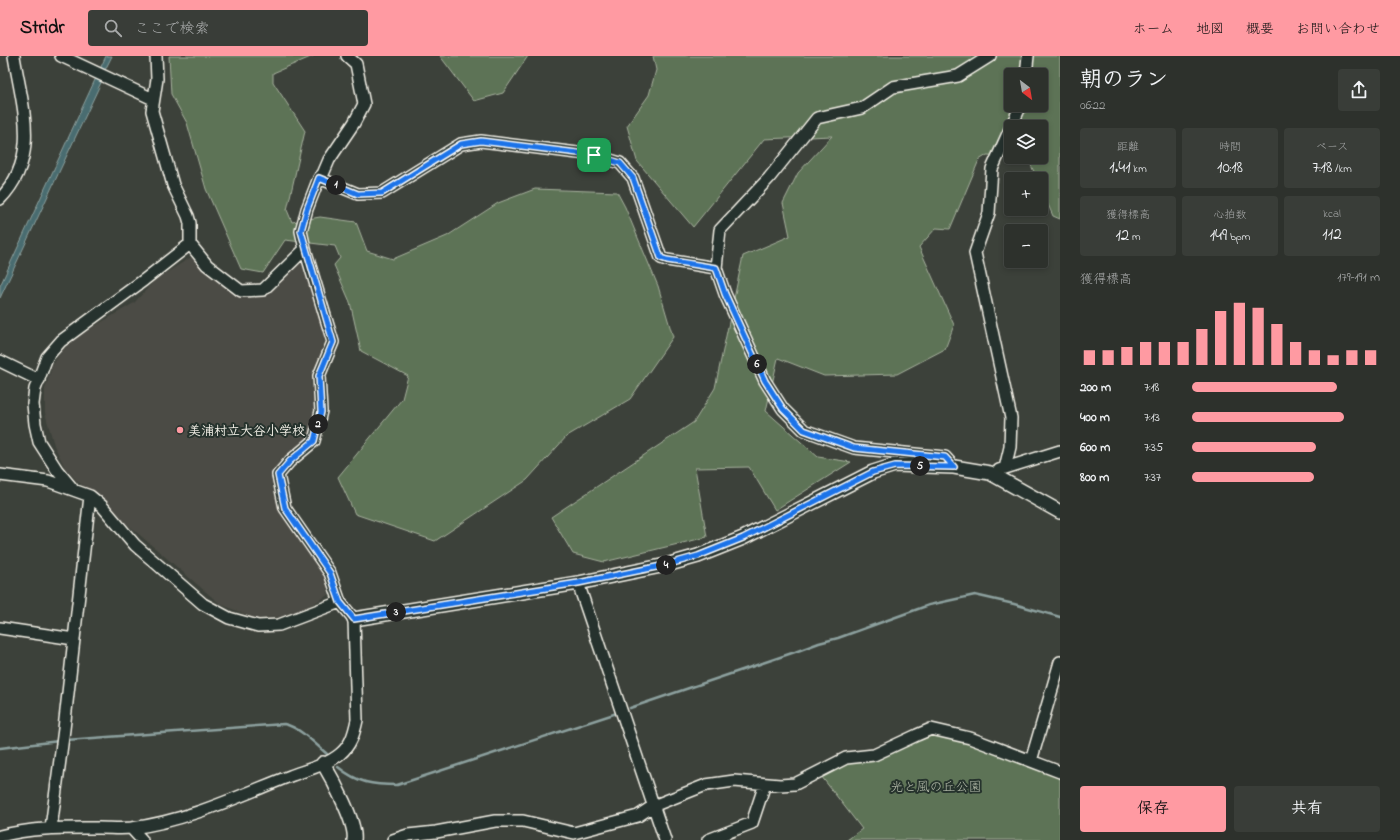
<!DOCTYPE html>
<html lang="ja">
<head>
<meta charset="utf-8">
<style>
	:root { --surface:#2d312c; --page:#393d38; --text:#f1f3f6; --muted:#a7a9a9; --line:#484c48; --accent:#ff9aa2 }
	body { margin:0; font-family:"Indie Flower","Klee One",sans-serif; background:var(--page); color:var(--text); height:100vh; display:flex; flex-direction:column; font-size:15px; white-space:nowrap }
	* { box-sizing:border-box; margin:0 }
	p { font-size:13px; color:var(--muted) }
	.icon { flex:none; width:22px; height:22px; fill:none; stroke:currentColor; stroke-width:2; stroke-linecap:round; stroke-linejoin:round }
	.map { position:relative; flex:1; overflow:hidden }
	.drawer { display:flex; flex-direction:column; background:var(--surface); width:340px }
	.drawer>* { flex:none }
	.needle { width:26px; rotate:149deg }
	.tools { position:absolute; left:1004px; top:12px; display:grid; gap:8px }
	.tools a { display:grid; place-items:center; width:44px; height:44px; border-radius:4px; background:var(--surface); box-shadow:0 2px 6px #0003,0 0 0 1px var(--line); font-size:20px }
	.pin { position:absolute; display:grid; place-items:center; width:34px; height:34px; color:#fff; margin:-17px; border-radius:8px; box-shadow:0 2px 6px #0006 }
	.km { position:absolute; width:20px; height:20px; margin:-10px; border-radius:50%; background:#222; color:#fff; font-size:11px; line-height:20px; text-align:center }
	.round { display:grid; place-items:center; flex:none; width:42px; height:42px; border-radius:4px; background:var(--page) }
	.overview { display:flex; align-items:center; justify-content:space-between; height:68px; padding:0 20px }
	h1 { font-size:22px; font-weight:600; line-height:30px }
	.figures { display:grid; grid-template-columns:repeat(3,1fr); gap:6px; height:68px; padding:4px 20px }
	.figures div { display:grid; align-content:center; border-radius:4px; background:var(--page); text-align:center }
	.figures b { font-size:17px; font-weight:600 }
	.figures small { font-size:11px; font-weight:400 }
	.figures p { font-size:11px }
	.chart { height:112px; padding:8px 20px }
	.chart p { display:flex; justify-content:space-between }
	.chart svg { width:100%; height:72px; margin-top:4px; stroke:var(--accent); stroke-width:6 }
	.cta { display:flex; gap:8px; margin-top:auto; padding:8px 20px }
	.cta a { flex:1; height:46px; border-radius:4px; background:var(--accent); color:#111; font-size:16px; font-weight:600; line-height:46px; text-align:center }
	.cta a+a { background:var(--page); color:var(--text) }
	ul { padding:0 20px; list-style:none; font-size:13px }
	li { display:grid; grid-template-columns:64px 48px 1fr; align-items:center; height:30px }
	li i { height:10px; border-radius:5px; background:var(--accent) }
	header { display:flex; align-items:center; gap:24px; box-sizing:border-box; height:56px; padding:0 20px; background:var(--accent); color:#111 }
	header strong { font-size:19px }
	nav { display:flex; gap:22px; margin-inline-start:auto; font-size:14px }
	.search { width:280px; height:36px; background:var(--page); display:flex; align-items:center; gap:10px; box-sizing:border-box; padding:0 14px; border-radius:4px; color:var(--muted); font-size:15px }
	main { display:flex; flex:1; min-height:0 }
	.map>svg:first-child { display:block }
	.built { fill:#4b4b44 }
	.green { fill:#5d7356; stroke:#a8b29f; fill-rule:evenodd }
	.water { fill:#496c6f; stroke:#8da19f }
	.lines { fill:none; stroke-linecap:round; stroke-linejoin:round }
	.stream { stroke:#8da19f; stroke-width:2.5 }
	.minor-casing { stroke:#f4f1e8; stroke-width:14 }
	.tertiary-casing { stroke:#f4f1e8; stroke-width:16 }
	.minor { stroke:#26332d; stroke-width:11 }
	.tertiary { stroke:#26332d; stroke-width:13 }
	.route-casing { stroke:#fff; stroke-width:8 }
	.route { stroke:#1a73e8; stroke-width:5 }
	.poi-dot { fill:#ff9aa2; stroke:#26332d; stroke-width:1.5 }
	.labels { text-anchor:middle; stroke-width:4; stroke-linejoin:round; paint-order:stroke }
	.poi-label { font-size:13px; font-weight:bold; fill:#f4f1e8; stroke:#26332d; text-anchor:start }
	.park-label { font-size:13px; fill:#b8bfae; stroke:#26332d }
</style>
</head>
<body>
<header>
<strong>Stridr</strong>
<div class="search"><svg class="icon" aria-label="search" viewBox="0 0 24 24"><circle cx="10" cy="10" r="6"/><path d="M15 15l6 6"/></svg>ここで検索</div>
<nav><a>ホーム</a><a>地図</a><a>概要</a><a>お問い合わせ</a></nav>
</header>
<main>
<div class="map">
<svg width="1060" height="784" viewBox="0 0 1060 784">
	<rect width="100%" height="100%" fill="#3c413a"/>
	<filter id="ink" filterUnits="userSpaceOnUse"><feTurbulence type="fractalNoise" baseFrequency=".025" numOctaves="2"/><feDisplacementMap in="SourceGraphic" scale="8" xChannelSelector="R" yChannelSelector="G"/><feConvolveMatrix kernelMatrix="1 2 1 2 8 2 1 2 1" color-interpolation-filters="sRGB"/></filter>
	<g filter="url(#ink)">
		<path class="built" d="M 193,200 L 221,226 L 252,242 L 265,238 L 301,204 L 325,275 L 324,292 L 311,327 L 316,347 L 314,365 L 306,384 L 280,404 L 272,429 L 280,453 L 325,517 L 328,539 L 303,554 L 279,561 L 256,563 L 220,548 L 77,425 L 65,412 L 54,389 L 45,357 L 45,333 L 52,310 L 63,293 L 81,278 L 134,247 L 156,223 Z"/>
		<path class="green" d="M 169,0 L 313,0 L 273,17 L 273,26 L 305,75 L 287,154 L 292,166 L 320,161 L 356,166 L 367,195 L 393,203 L 447,180 L 498,147 L 535,133 L 617,136 L 625,151 L 658,230 L 673,281 L 630,343 L 567,380 L 527,424 L 435,485 L 355,458 L 338,421 L 402,343 L 408,320 L 361,295 L 350,246 L 334,209 L 340,202 L 335,190 L 285,184 L 263,217 L 241,213 L 206,133 L 187,67 L 171,38 Z
			M 440,0 L 528,0 L 503,37 L 474,45 Z
			M 653,0 L 1060,0 L 1060,163 L 1053,160 L 1041,132 L 1041,123 L 1037,123 L 1028,102 L 1019,101 L 1041,101 L 1041,71 L 1011,71 L 1011,100 L 987,99 L 979,104 L 950,173 L 936,172 L 919,191 L 954,269 L 945,293 L 897,318 L 824,320 L 778,302 L 766,355 L 818,401 L 851,406 L 775,454 L 749,411 L 695,412 L 707,481 L 604,506 L 573,498 L 551,461 L 694,366 L 715,332 L 743,200 L 790,180 L 783,147 L 798,117 L 832,80 L 764,83 L 693,171 L 637,105 L 627,70 L 649,39 L 656,14 ZM 1011,19 L 1041,19 L 1041,49 L 1011,49 Z
			M 931,673 L 1060,716 L 1060,784 L 847,784 L 862,773 L 818,716 L 874,699 Z"/>
		<path class="water" d="M 106,0 L 112,0 L 105,14 L 105,18 L 0,242 L 0,230 Z"/>
		<g class="lines">
			<path class="stream" d="M 630,652 L 795,596 L 819,587 L 838,582 L 929,549 L 975,539 L 1014,548 L 1060,561
				M 66,684 L 284,668 C 301,672 314,687 327,698
				M 0,692 L 59,685
				M 338,711 C 358,727 372,729 397,729 L 617,657"/>
			<defs>
				<path id="minor" d="M 61,0 L 153,43
					M 156,0 L 157,23 L 152,55 L 173,129 L 188,160 L 190,167 L 190,188 L 207,209 L 241,235 L 263,234 L 305,193
					M 1026,19 L 1028,0
					M 1011,71 L 1021,49
					M 319,122 L 358,138 L 382,137 L 461,88 L 481,85 L 594,99 L 620,107 L 633,122 L 661,202 L 667,204 L 716,212
					M 0,143 C 41,101 22,50 14,0
					M 0,305 L 39,324
					M 954,411 L 945,401 L 854,392 L 804,374 L 783,353 L 765,325 L 725,238 L 716,212 L 720,174 L 769,122 L 817,62 L 862,52 L 893,31 L 958,20 L 990,0
					M 1005,412 L 1010,391 L 1011,362 L 975,197 L 989,157 L 992,113 L 1011,71
					M 999,414 L 1060,395
					M 0,419 L 48,425 L 90,440 L 102,450 L 135,489 L 203,548 L 229,562 L 258,570 L 279,569 L 340,546
					M 72,432 L 57,414 L 39,386 L 35,368 L 33,348 L 35,333 L 47,301 L 61,285 L 144,224 L 190,188
					M 578,527 L 665,784
					M 0,572 L 74,583
					M 1031,705 L 1060,606
					M 51,772 L 64,673 L 90,440
					M 131,772 L 142,784
					M 0,780 C 33,771 65,772 99,772 C 110,772 122,773 132,772 C 187,765 239,740 290,720 C 306,714 327,709 340,698 C 351,689 354,678 357,664 L 354,563 L 340,546 L 330,517 L 285,452 L 278,419 L 290,405 L 314,385 L 321,355 L 319,320 L 333,286 L 305,193 L 301,175 L 307,153 L 319,122 L 323,118 L 329,104 L 354,67 L 364,48 L 356,8 L 347,0
					M 393,784 L 408,779 L 436,776 L 495,765 L 523,765 L 574,777 L 638,760 L 653,750 L 706,729 L 734,725 L 780,729 L 795,728 L 846,702 L 874,699 L 917,679 L 931,673 L 970,682 L 1060,716
					M 708,784 L 752,767 L 765,728"/>
				<path id="tertiary" d="M 354,563 L 578,527 L 666,509 L 698,500 L 743,482 L 873,416 L 895,409 L 954,411 L 990,417 L 1060,456
					M 323,707 C 332,722 357,768 354,784"/>
			</defs>
			<use href="#minor" class="minor-casing"/>
			<use href="#tertiary" class="tertiary-casing"/>
			<use href="#minor" class="minor"/>
			<use href="#tertiary" class="tertiary"/>
		</g>
	</g>
	<g class="lines" filter="url(#ink)">
		<defs>
			<path id="route" d="M 481,85 L 594,99 L 620,107 L 633,122 L 661,202 L 667,204 L 716,212 L 725,238 L 765,325 L 783,353 L 804,374 L 854,392 L 945,401 L 954,411 L 895,410 L 873,416 L 743,482 L 698,500 L 666,509 L 578,527 L 354,563 L 340,546 L 330,517 L 285,452 L 278,419 L 290,405 L 314,385 L 321,356 L 319,320 L 333,286 L 301,175 L 307,153 L 319,122 L 358,138 L 382,137 L 461,88 Z"/>
		</defs>
		<use href="#route" class="route-casing"/>
		<use href="#route" class="route"/>
	</g>
	<circle class="poi-dot" cx="180" cy="374" r="4"/>
	<g class="labels">
		<g class="poi-label">
			<text x="188" y="379">美浦村立大谷小学校</text>
		</g>
		<g class="park-label">
			<text x="936" y="735">光と風の丘公園</text>
		</g>
	</g>
</svg>
<div class="tools">
<a><svg class="needle" viewBox="-14 -14 28 28"><path d="M0-13l5 13h-10z" fill="#e53935"/><path d="M0 13l5-13h-10z" fill="#a7a9a9"/></svg></a>
<a><svg class="icon" aria-label="layers" viewBox="0 0 24 24"><path d="M12 4l9 5-9 5-9-5zM3 14l9 5 9-5"/></svg></a>
<a>+</a>
<a>−</a>
</div>
<div class="pin" style="left:594px;top:99px;background:#1e9e55"><svg class="icon" aria-label="arrive" viewBox="0 0 24 24"><path d="M6 21V4h12l-3 4 3 4H6"/></svg></div>
<b class="km" style="left:336px;top:129px">1</b>
<b class="km" style="left:318px;top:368px">2</b>
<b class="km" style="left:396px;top:556px">3</b>
<b class="km" style="left:666px;top:509px">4</b>
<b class="km" style="left:920px;top:410px">5</b>
<b class="km" style="left:757px;top:308px">6</b>
</div>
<section class="drawer">
<div class="overview"><div><h1>朝のラン</h1><p>06:22</p></div><a class="round"><svg class="icon" aria-label="share" viewBox="0 0 24 24"><path d="M12 15V3M7 8l5-5 5 5M5 13v7h14v-7"/></svg></a></div>
<div class="figures">
<div><p>距離</p><b>1.41<small> km</small></b></div>
<div><p>時間</p><b>10:18</b></div>
<div><p>ペース</p><b>7:18<small> /km</small></b></div>
</div>
<div class="figures">
<div><p>獲得標高</p><b>12<small> m</small></b></div>
<div><p>心拍数</p><b>149<small> bpm</small></b></div>
<div><p>kcal</p><b>112</b></div>
</div>
<div class="chart"><p><span>獲得標高</span>179–191 m</p>
<svg viewBox="0 0 160 44" preserveAspectRatio="none"><path d="M5 44V35M15 44V35M25 44V33M35 44V30M45 44V30M55 44V30M65 44V22M75 44V11M85 44V6M95 44V9M105 44V19M115 44V30M125 44V35M135 44V38M145 44V35M155 44V35"/></svg>
</div>
<ul>
<li><b>200 m</b>7:18<i style="width:77%"></i></li>
<li><b>400 m</b>7:13<i style="width:81%"></i></li>
<li><b>600 m</b>7:35<i style="width:66%"></i></li>
<li><b>800 m</b>7:37<i style="width:65%"></i></li>
</ul>
<div class="cta"><a>保存</a><a>共有</a></div>
</section>
</main>
</body>
</html>
